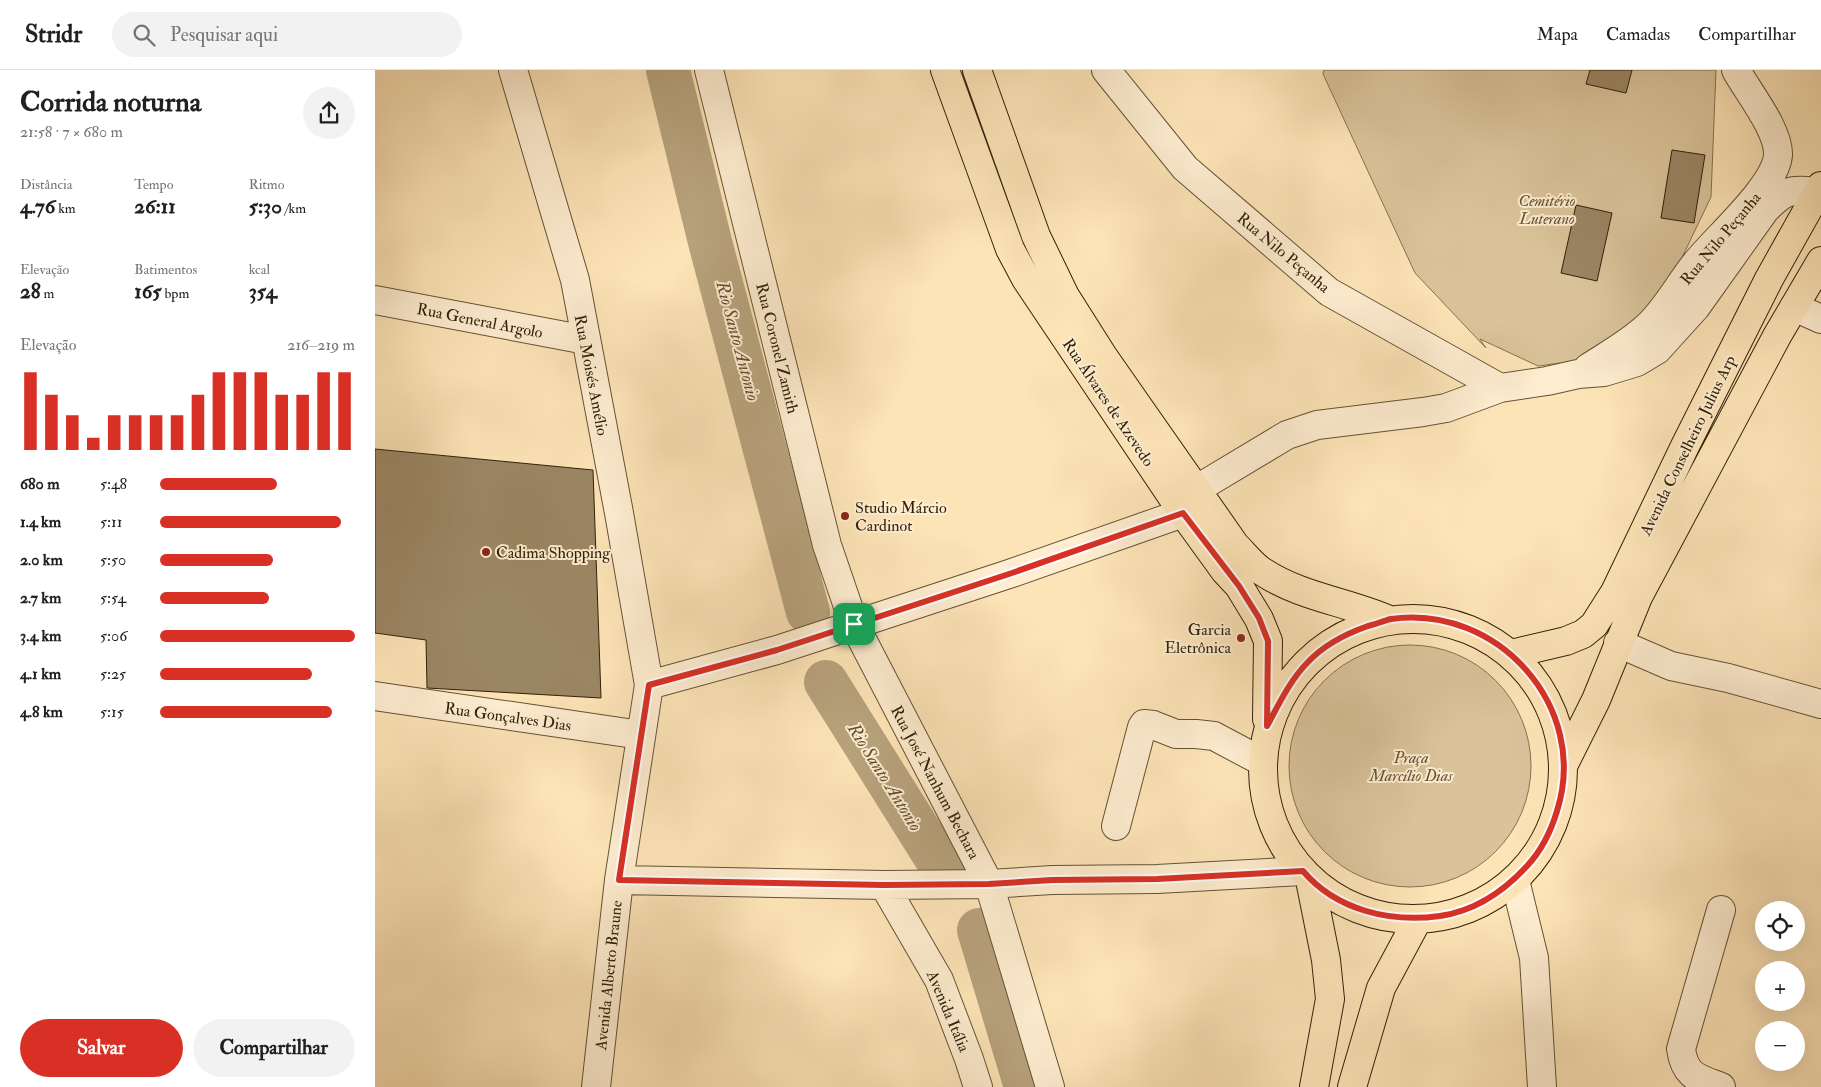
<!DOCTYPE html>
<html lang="pt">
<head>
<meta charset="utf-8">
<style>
	:root { --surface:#fff; --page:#f2f2f2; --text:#202124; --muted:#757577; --line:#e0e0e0; --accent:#d93025 }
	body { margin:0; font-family:"IM FELL Double Pica",serif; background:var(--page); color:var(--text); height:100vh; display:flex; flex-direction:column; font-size:19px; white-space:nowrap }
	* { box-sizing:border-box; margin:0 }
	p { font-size:16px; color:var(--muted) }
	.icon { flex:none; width:28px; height:28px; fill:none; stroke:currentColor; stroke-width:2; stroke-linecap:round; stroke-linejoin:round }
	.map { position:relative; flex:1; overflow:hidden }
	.side { display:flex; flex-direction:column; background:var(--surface); width:375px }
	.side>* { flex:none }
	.buttons { position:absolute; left:1380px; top:831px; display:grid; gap:10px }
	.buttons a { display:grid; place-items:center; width:50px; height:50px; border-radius:50%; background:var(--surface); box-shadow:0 5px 20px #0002; font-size:25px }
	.pin { position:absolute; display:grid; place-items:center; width:42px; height:42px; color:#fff; margin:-21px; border-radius:10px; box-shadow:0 2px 8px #0006 }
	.round { display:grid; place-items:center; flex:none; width:52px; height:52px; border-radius:26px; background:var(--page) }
	.headline { display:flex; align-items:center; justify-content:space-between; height:85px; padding:0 20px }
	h1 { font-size:28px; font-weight:700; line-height:38px }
	.figures { display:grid; grid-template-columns:repeat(3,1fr); gap:8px; height:85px; padding:5px 20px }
	.figures div { display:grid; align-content:center }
	.figures b { font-size:21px; font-weight:700 }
	.figures small { font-size:14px; font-weight:400 }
	.figures p { font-size:14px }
	.chart { height:140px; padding:10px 20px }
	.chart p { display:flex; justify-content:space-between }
	.chart svg { width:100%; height:90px; margin-top:5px; stroke:var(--accent); stroke-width:6 }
	.cta { display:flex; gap:10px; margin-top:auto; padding:10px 20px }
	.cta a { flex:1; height:58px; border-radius:30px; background:var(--accent); color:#fff; font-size:20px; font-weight:700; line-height:58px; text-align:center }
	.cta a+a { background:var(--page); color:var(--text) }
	ul { padding:0 20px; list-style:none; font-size:16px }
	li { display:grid; grid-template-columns:80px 60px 1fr; align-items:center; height:38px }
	li i { height:12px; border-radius:6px; background:var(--accent) }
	header { display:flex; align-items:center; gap:30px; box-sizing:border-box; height:70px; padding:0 25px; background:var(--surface); border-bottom:1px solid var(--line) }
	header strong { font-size:24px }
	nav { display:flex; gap:28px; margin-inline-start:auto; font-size:18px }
	.search { width:350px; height:45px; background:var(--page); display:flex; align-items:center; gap:12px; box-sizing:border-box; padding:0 18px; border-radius:28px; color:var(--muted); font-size:19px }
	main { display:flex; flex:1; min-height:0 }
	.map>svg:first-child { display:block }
	.green { fill:#dac39a; stroke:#857252 }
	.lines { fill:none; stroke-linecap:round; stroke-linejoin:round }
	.river { stroke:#b7a27c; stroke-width:44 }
	.building { fill:#9b8664; stroke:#30210a }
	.minor-casing { stroke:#635235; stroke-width:30 }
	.major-casing { stroke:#30210a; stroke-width:30 }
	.minor { stroke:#feedd0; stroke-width:28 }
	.major { stroke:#fde4b7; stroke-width:28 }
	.route-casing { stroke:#fff; stroke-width:10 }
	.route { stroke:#d93025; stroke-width:6 }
	.poi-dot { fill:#8f2418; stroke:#feedd0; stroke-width:2 }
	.labels { text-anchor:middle; stroke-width:4; stroke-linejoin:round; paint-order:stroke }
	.park-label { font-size:16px; font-style:italic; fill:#635235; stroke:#feedd0 }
	.street-label { font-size:16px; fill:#30210a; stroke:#feedd0 }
	.poi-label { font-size:16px; fill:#30210a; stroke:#feedd0; text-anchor:start }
	.water-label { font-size:18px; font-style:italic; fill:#5f4e32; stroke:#feedd0 }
</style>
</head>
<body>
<header>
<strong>Stridr</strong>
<div class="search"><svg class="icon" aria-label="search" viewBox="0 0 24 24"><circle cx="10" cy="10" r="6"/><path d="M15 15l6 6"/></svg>Pesquisar aqui</div>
<nav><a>Mapa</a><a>Camadas</a><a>Compartilhar</a></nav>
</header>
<main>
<section class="side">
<div class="headline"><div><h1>Corrida noturna</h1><p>21:58 · 7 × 680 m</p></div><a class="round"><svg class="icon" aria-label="share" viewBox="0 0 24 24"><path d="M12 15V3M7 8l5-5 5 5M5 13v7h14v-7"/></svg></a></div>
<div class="figures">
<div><p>Distância</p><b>4.76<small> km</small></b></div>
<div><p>Tempo</p><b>26:11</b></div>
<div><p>Ritmo</p><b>5:30<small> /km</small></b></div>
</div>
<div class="figures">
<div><p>Elevação</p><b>28<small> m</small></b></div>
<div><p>Batimentos</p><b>165<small> bpm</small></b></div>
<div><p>kcal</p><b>354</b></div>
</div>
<div class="chart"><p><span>Elevação</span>216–219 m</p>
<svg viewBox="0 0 160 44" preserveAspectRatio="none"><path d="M5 44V6M15 44V17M25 44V27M35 44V38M45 44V27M55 44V27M65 44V27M75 44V27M85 44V17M95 44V6M105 44V6M115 44V6M125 44V17M135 44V17M145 44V6M155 44V6"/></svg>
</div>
<ul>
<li><b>680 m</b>5:48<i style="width:60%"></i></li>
<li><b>1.4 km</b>5:11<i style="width:93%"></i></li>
<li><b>2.0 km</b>5:50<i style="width:58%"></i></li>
<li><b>2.7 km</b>5:54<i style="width:56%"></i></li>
<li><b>3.4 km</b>5:06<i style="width:100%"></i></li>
<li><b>4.1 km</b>5:25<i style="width:78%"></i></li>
<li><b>4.8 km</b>5:15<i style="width:88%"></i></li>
</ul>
<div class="cta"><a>Salvar</a><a>Compartilhar</a></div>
</section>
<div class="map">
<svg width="1446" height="1017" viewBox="0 0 1446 1017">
	<rect width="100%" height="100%" fill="#fde4b7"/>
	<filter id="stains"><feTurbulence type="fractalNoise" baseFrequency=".004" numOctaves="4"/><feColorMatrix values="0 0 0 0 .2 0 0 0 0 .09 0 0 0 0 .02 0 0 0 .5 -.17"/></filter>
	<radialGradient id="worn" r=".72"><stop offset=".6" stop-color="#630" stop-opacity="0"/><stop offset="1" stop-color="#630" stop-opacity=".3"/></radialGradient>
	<path class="green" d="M 949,0 L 1341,0 L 1336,127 L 1291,221 L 1222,288 L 1163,296 L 1105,269 L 1111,278 L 1040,203 L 948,4 Z
		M914 696a121 121 0 1 1 242 0a121 121 0 1 1-242 0Z"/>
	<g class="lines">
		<path class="river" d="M 293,0 L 335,172 L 433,542
			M 451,612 L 570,802
			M 604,860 L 651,1017"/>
	</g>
	<path class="building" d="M 1215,0 L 1257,0 L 1251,23 L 1211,14 Z
		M 1297,80 L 1330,85 L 1319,153 L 1286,148 Z
		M 1201,135 L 1237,143 L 1222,211 L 1186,203 Z
		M 0,379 L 218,400 L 226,628 L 52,618 L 51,570 L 0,563 Z"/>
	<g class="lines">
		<defs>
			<path id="minor" d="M 138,0 L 200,210 L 244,443 L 274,615 L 244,810 L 221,1017
				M 334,0 L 452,475 L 479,554 L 614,814 L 675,1017
				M 731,0 L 810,98 L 954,222 L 1125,318
				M 0,230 L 211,270
				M 1419,237 L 1446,249
				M 1213,298 C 1233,285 1255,273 1273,256 C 1292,238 1304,214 1321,193 C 1341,168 1401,116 1403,85 C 1404,60 1373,22 1361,0
				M 822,419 L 912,365 L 942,355 L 1048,342 L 1071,338 L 1125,318 L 1172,311 L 1203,304 L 1229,302 L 1262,292 L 1282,280 L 1321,237 L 1390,140 C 1409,120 1415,119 1442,122
				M 1243,573 L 1296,596 L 1353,608 L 1446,634
				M 274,615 L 402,580 L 634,504 L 808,443
				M 0,626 L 266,665
				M 741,756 L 767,657 L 769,654 L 778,655 L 801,664 L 821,664 L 839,666 L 886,691
				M 244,810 L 509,815 L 614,814 L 677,810 L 782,809 L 928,801
				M 1140,810 L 1159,888 L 1167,1017
				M 509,815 L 564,910 L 594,989 L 603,1017
				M 1346,840 L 1306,979 C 1310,1007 1323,1008 1346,1017"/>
			<path id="major" d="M 570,0 L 635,179 L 651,209 L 808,443 L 850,501 L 864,516 L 884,549 L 893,571 L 892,649
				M 602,0 L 661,166 L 690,226 L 728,286 L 860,475 C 869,484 878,496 888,502 C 926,527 973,532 1014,550
				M888 699a150 150 0 1 1 300 0a150 150 0 1 1-300 0Z
				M 1136,584 L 1191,571 L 1208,564 L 1219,555 L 1240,522 L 1310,376 L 1394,209 L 1446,116
				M 1189,694 L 1221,630 L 1263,527 L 1402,266 L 1446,191
				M 935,810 L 951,890 L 955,929 L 939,1017
				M 977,1017 L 1006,918 L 1043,849"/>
		</defs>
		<use href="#minor" class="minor-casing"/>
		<use href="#major" class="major-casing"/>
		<use href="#minor" class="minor"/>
		<use href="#major" class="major"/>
	</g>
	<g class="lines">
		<defs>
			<path id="route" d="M 808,443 L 864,516 L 884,548 L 893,571 L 892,656 C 904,634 915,610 933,592 C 950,574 970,564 993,556 C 1001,554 1008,551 1016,549 C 1123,534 1215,637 1182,741 C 1176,761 1167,780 1152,796 C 1129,821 1099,841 1065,846 C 1015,853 961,840 928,801 L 782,809 L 677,810 L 614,814 L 509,815 L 244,810 L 274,615 L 402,580 L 634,504 Z"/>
		</defs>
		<use href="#route" class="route-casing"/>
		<use href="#route" class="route"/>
	</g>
	<g class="poi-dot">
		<circle cx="470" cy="446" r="5"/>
		<circle cx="111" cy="482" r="5"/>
		<circle cx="866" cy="568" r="5"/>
	</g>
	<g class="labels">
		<g class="park-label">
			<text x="1172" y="136">Cemitério<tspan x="1172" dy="18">Luterano</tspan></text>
			<text x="1036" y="693">Praça<tspan x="1036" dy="18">Marcílio Dias</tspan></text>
		</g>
		<g class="street-label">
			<text transform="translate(1345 168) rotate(-50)" y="6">Rua Nilo Peçanha</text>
			<text transform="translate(909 182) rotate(40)" y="6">Rua Nilo Peçanha</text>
			<text transform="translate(105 250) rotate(11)" y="6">Rua General Argolo</text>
			<text transform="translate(403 278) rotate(76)" y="6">Rua Coronel Zamith</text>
			<text transform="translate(217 305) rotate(79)" y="6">Rua Moisés Amélio</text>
			<text transform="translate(734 332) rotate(56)" y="6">Rua Álvares de Azevedo</text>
			<text transform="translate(1312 375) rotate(-64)" y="6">Avenida Conselheiro Julius Arp</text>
			<text transform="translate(133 646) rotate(8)" y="6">Rua Gonçalves Dias</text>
			<text transform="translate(561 712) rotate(62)" y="6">Rua José Nanhum Bechara</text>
			<text transform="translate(233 905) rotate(-84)" y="6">Avenida Alberto Braune</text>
			<text transform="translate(574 941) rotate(67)" y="6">Avenida Itália</text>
		</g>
		<g class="poi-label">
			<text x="480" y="443">Studio Márcio<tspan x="480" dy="18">Cardinot</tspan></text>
			<text x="121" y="488">Cadima Shopping</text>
			<text x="856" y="565" text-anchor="end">Garcia<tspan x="856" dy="18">Eletrônica</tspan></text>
		</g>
		<g class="water-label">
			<text transform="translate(363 271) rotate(75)" y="6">Rio Santo Antonio</text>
			<text transform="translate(510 707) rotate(58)" y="6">Rio Santo Antonio</text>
		</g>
	</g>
	<rect width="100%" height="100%" filter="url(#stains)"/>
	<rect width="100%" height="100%" fill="url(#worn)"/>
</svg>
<div class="buttons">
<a><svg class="icon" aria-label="locate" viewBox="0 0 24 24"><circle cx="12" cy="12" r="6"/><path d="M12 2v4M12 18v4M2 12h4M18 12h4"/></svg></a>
<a>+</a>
<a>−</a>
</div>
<div class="pin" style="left:479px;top:554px;background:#1e9e55"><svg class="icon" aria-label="arrive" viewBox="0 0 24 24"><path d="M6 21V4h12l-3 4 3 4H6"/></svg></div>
</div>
</main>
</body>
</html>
